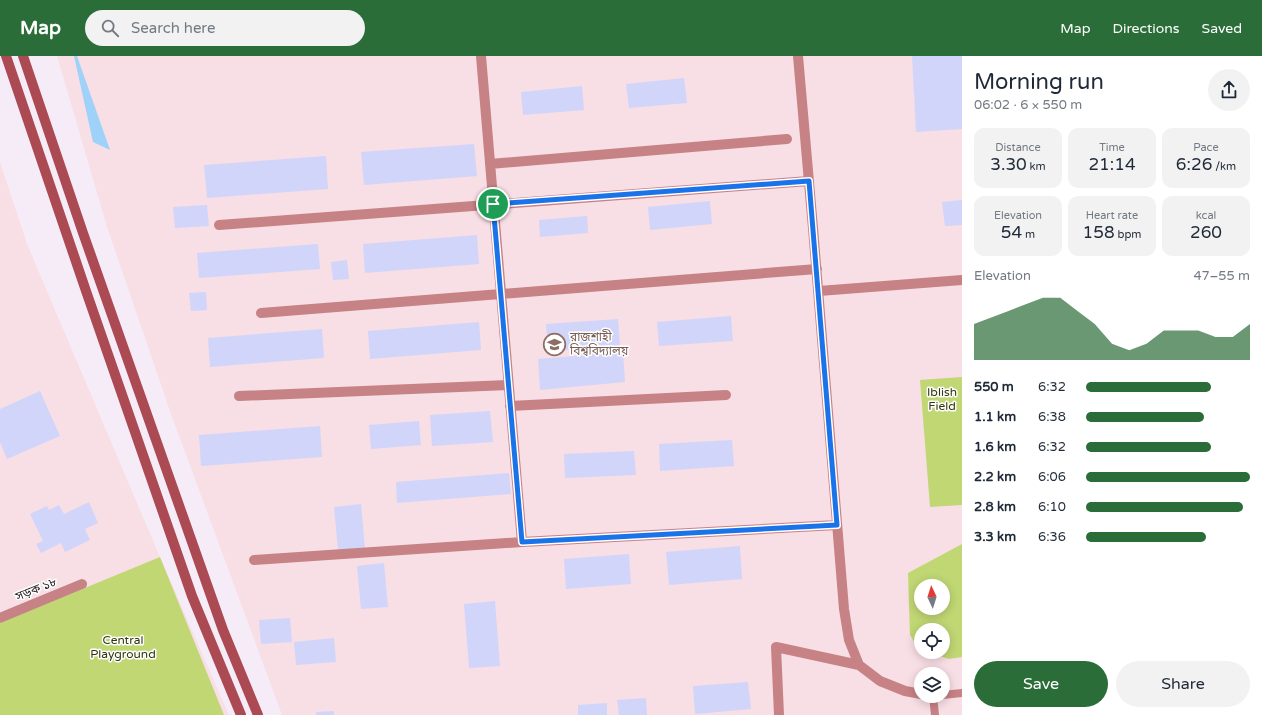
<!DOCTYPE html>
<html lang="en">
<head>
<meta charset="utf-8">
<style>
	:root { --surface:#fff; --page:#f2f2f3; --text:#1f2937; --muted:#747a83; --accent:#2a6d38 }
	body { margin:0; font-family:"Varela Round","Noto Sans Bengali",sans-serif; background:var(--page); color:var(--text); height:100vh; display:flex; flex-direction:column; font-size:15px; white-space:nowrap }
	* { box-sizing:border-box; margin:0 }
	p { font-size:13px; color:var(--muted) }
	.icon { flex:none; width:22px; height:22px; fill:none; stroke:currentColor; stroke-width:2; stroke-linecap:round; stroke-linejoin:round }
	.map { position:relative; flex:1; overflow:hidden }
	.side { display:flex; flex-direction:column; background:var(--surface); width:300px }
	.side>* { flex:none }
	.needle { width:26px; rotate:356deg }
	.controls { position:absolute; left:914px; top:523px; display:grid; gap:8px }
	.controls a { display:grid; place-items:center; width:36px; height:36px; border-radius:50%; background:var(--surface); box-shadow:0 2px 10px #0003; font-size:20px }
	.pin { position:absolute; display:grid; place-items:center; width:34px; height:34px; color:#fff; margin:-17px; border:2px solid #fff; border-radius:50%; box-shadow:0 1px 4px #0007 }
	.round { display:grid; place-items:center; flex:none; width:42px; height:42px; border-radius:21px; background:var(--page) }
	.summary { display:flex; align-items:center; justify-content:space-between; height:68px; padding:0 12px }
	h1 { font-size:22px; font-weight:600; line-height:30px }
	.stats { display:grid; grid-template-columns:repeat(3,1fr); gap:6px; height:68px; padding:4px 12px }
	.stats div { display:grid; align-content:center; border-radius:10px; background:var(--page); text-align:center }
	.stats b { font-size:17px; font-weight:600 }
	.stats small { font-size:11px; font-weight:400 }
	.stats p { font-size:11px }
	.chart { height:112px; padding:8px 12px }
	.chart p { display:flex; justify-content:space-between }
	.chart svg { width:100%; height:72px; margin-top:4px; fill:var(--accent); opacity:.7 }
	.cta { display:flex; gap:8px; margin-top:auto; padding:8px 12px }
	.cta a { flex:1; height:46px; border-radius:24px; background:var(--accent); color:#fff; font-size:16px; font-weight:600; line-height:46px; text-align:center }
	.cta a+a { background:var(--page); color:var(--text) }
	ul { padding:0 12px; list-style:none; font-size:13px }
	li { display:grid; grid-template-columns:64px 48px 1fr; align-items:center; height:30px }
	li i { height:10px; border-radius:5px; background:var(--accent) }
	header { display:flex; align-items:center; gap:24px; box-sizing:border-box; height:56px; padding:0 20px; background:var(--accent); color:#fff }
	header strong { font-size:19px }
	nav { display:flex; gap:22px; margin-inline-start:auto; font-size:14px }
	.search { width:280px; height:36px; background:var(--page); display:flex; align-items:center; gap:10px; box-sizing:border-box; padding:0 14px; border-radius:22px; color:var(--muted); font-size:15px }
	main { display:flex; flex:1; min-height:0 }
	.map>svg:first-child { display:block }
	.education { fill:#f8dee5; fill-rule:evenodd }
	.green { fill:#c0d774; fill-rule:evenodd }
	.water { fill:#9ed2f9 }
	.building { fill:#d1d5fa }
	.lines { fill:none; stroke-linecap:round; stroke-linejoin:round }
	.lane { stroke:#c78286; stroke-width:8 }
	.street { stroke:#c78286; stroke-width:10 }
	.secondary { stroke:#ac4a54; stroke-width:10 }
	.route-casing { stroke:#fff; stroke-width:8 }
	.route { stroke:#1a73e8; stroke-width:5 }
	.labels { text-anchor:middle; stroke-width:3; stroke-linejoin:round; paint-order:stroke }
	.education-label { font-size:12px; fill:#785e54; stroke:#fff; text-anchor:start }
	.park-label { font-size:12px; fill:#2f370d; stroke:#fff }
	.street-label { font-size:12px; fill:#1c181c; stroke:#fff }
</style>
</head>
<body>
<header>
<strong>Map</strong>
<div class="search"><svg class="icon" aria-label="search" viewBox="0 0 24 24"><circle cx="10" cy="10" r="6"/><path d="M15 15l6 6"/></svg>Search here</div>
<nav><a>Map</a><a>Directions</a><a>Saved</a></nav>
</header>
<main>
<div class="map">
<svg width="962" height="659" viewBox="0 0 962 659">
	<rect width="100%" height="100%" fill="#f6ecf7"/>
	<path class="education" d="M 57,0 L 962,0 L 962,659 L 282,659 L 172,361 L 107,171 ZM 921,530 L 943,530 L 943,552 L 921,552 ZM 921,574 L 943,574 L 943,596 L 921,596 ZM 921,618 L 943,618 L 943,640 L 921,640 Z
		M 0,106 L 27,188 L 160,501 L 229,659 L 0,659 Z"/>
	<path class="green" d="M 962,321 L 962,449 L 930,451 L 920,324 Z
		M 962,488 L 962,601 L 949,603 L 926,596 L 943,596 L 943,574 L 921,574 L 921,594 L 919,594 L 910,579 L 908,517 ZM 921,530 L 943,530 L 943,552 L 921,552 Z
		M 160,501 L 224,659 L 0,659 L 0,567 Z"/>
	<path class="water" d="M 74,0 L 77,0 L 110,94 L 93,86 Z"/>
	<path class="building" d="M 912,0 L 962,0 L 962,73 L 916,76 Z
		M 684,22 L 687,47 L 629,52 L 626,28 Z
		M 582,30 L 584,54 L 523,59 L 521,36 Z
		M 474,88 L 477,120 L 364,129 L 361,96 Z
		M 326,100 L 328,133 L 207,142 L 204,109 Z
		M 962,144 L 962,169 L 945,170 L 942,146 Z
		M 710,145 L 712,168 L 650,174 L 648,151 Z
		M 207,149 L 209,170 L 175,172 L 173,151 Z
		M 587,160 L 588,177 L 540,181 L 539,164 Z
		M 477,179 L 479,208 L 365,217 L 363,188 Z
		M 318,188 L 320,213 L 199,222 L 197,197 Z
		M 347,204 L 349,223 L 333,224 L 331,206 Z
		M 206,236 L 207,254 L 191,255 L 189,237 Z
		M 731,260 L 733,285 L 659,290 L 657,266 Z
		M 618,263 L 620,290 L 548,295 L 546,268 Z
		M 479,266 L 481,294 L 370,303 L 368,275 Z
		M 322,273 L 324,302 L 210,311 L 208,282 Z
		M 623,296 L 625,326 L 540,334 L 538,303 Z
		M 40,335 L 60,380 L 7,403 L 0,386 L 0,353 Z
		M 490,355 L 493,386 L 432,390 L 430,359 Z
		M 419,365 L 421,389 L 371,393 L 369,369 Z
		M 320,370 L 322,401 L 201,410 L 199,379 Z
		M 732,384 L 734,410 L 660,415 L 659,388 Z
		M 634,395 L 636,419 L 565,422 L 564,398 Z
		M 509,417 L 511,438 L 397,447 L 396,426 Z
		M 89,446 L 98,467 L 85,473 L 90,484 L 65,496 L 61,487 L 41,497 L 36,488 L 43,485 L 30,458 L 47,450 L 49,454 L 59,449 L 64,458 Z
		M 361,448 L 365,492 L 338,494 L 334,451 Z
		M 740,490 L 742,523 L 669,529 L 666,496 Z
		M 629,498 L 631,528 L 566,533 L 564,503 Z
		M 384,507 L 388,551 L 361,553 L 357,510 Z
		M 495,545 L 500,610 L 469,612 L 464,548 Z
		M 290,562 L 292,586 L 261,588 L 259,564 Z
		M 334,582 L 336,606 L 296,609 L 294,586 Z
		M 748,626 L 751,653 L 695,658 L 693,630 Z
		M 646,642 L 647,659 L 619,659 L 617,644 Z
		M 607,647 L 607,659 L 578,659 L 578,649 Z
		M 334,655 L 334,659 L 316,659 L 316,656 Z"/>
	<g class="lines">
		<path class="lane" d="M 943,639 L 962,637
			M 933,640 L 935,659"/>
		<path class="street" d="M 481,0 L 522,486
			M 798,0 L 813,172 L 844,553 L 849,584 L 859,609 L 880,625 L 905,635 L 921,638
			M 490,108 L 787,83
			M 219,169 L 809,125
			M 819,235 L 962,224
			M 261,257 L 817,213
			M 239,340 L 508,329
			M 510,350 L 726,339
			M 254,504 L 522,486 L 837,469
			M 0,562 L 82,528
			M 779,659 L 776,591 L 859,609"/>
		<path class="secondary" d="M 6,0 L 86,235 L 192,540 L 241,659
			M 23,0 L 83,177 L 223,574 L 258,659"/>
	</g>
	<g class="lines">
		<defs>
			<path id="route" d="M 809,125 L 837,469 L 522,486 L 493,148 Z"/>
		</defs>
		<use href="#route" class="route-casing"/>
		<use href="#route" class="route"/>
	</g>
	<defs>
		<symbol id="university-ring" viewBox="-11 -11 22 22"><circle r="9.5" fill="#fff" stroke="#8d6e63" stroke-width="1.5"/><path d="M0-5L7-2L0 1L-7-2ZM-4 1L0 2.5L4 1V4Q0 6-4 4Z" fill="#8d6e63"/></symbol>
	</defs>
	<g fill-rule="evenodd">
		<use href="#university-ring" x="542" y="276" width="25" height="25"/>
	</g>
	<g class="labels">
		<g class="education-label">
			<text x="570" y="285">রাজশাহী<tspan x="570" dy="14">বিশ্ববিদ্যালয়</tspan></text>
		</g>
		<g class="park-label">
			<text x="942" y="340">Iblish<tspan x="942" dy="14">Field</tspan></text>
			<text x="123" y="588">Central<tspan x="123" dy="14">Playground</tspan></text>
		</g>
		<g class="street-label">
			<text transform="translate(36 533) rotate(-22)" y="4">সড়ক ১৮</text>
		</g>
	</g>
</svg>
<div class="controls">
<a><svg class="needle" viewBox="-14 -14 28 28"><path d="M0-13l5 13h-10z" fill="#e53935"/><path d="M0 13l5-13h-10z" fill="#747a83"/></svg></a>
<a><svg class="icon" aria-label="locate" viewBox="0 0 24 24"><circle cx="12" cy="12" r="6"/><path d="M12 2v4M12 18v4M2 12h4M18 12h4"/></svg></a>
<a><svg class="icon" aria-label="layers" viewBox="0 0 24 24"><path d="M12 4l9 5-9 5-9-5zM3 14l9 5 9-5"/></svg></a>
</div>
<div class="pin" style="left:493px;top:148px;background:#1e9e55"><svg class="icon" aria-label="arrive" viewBox="0 0 24 24"><path d="M6 21V4h12l-3 4 3 4H6"/></svg></div>
</div>
<section class="side">
<div class="summary"><div><h1>Morning run</h1><p>06:02 · 6 × 550 m</p></div><a class="round"><svg class="icon" aria-label="share" viewBox="0 0 24 24"><path d="M12 15V3M7 8l5-5 5 5M5 13v7h14v-7"/></svg></a></div>
<div class="stats">
<div><p>Distance</p><b>3.30<small> km</small></b></div>
<div><p>Time</p><b>21:14</b></div>
<div><p>Pace</p><b>6:26<small> /km</small></b></div>
</div>
<div class="stats">
<div><p>Elevation</p><b>54<small> m</small></b></div>
<div><p>Heart rate</p><b>158<small> bpm</small></b></div>
<div><p>kcal</p><b>260</b></div>
</div>
<div class="chart"><p><span>Elevation</span>47–55 m</p>
<svg viewBox="0 0 160 44" preserveAspectRatio="none"><path d="M0 44V22L10 18L20 14L30 10L40 6L50 6L60 14L70 22L80 34L90 38L100 34L110 26L120 26L130 26L140 30L150 30L160 22V44z"/></svg>
</div>
<ul>
<li><b>550 m</b>6:32<i style="width:76%"></i></li>
<li><b>1.1 km</b>6:38<i style="width:72%"></i></li>
<li><b>1.6 km</b>6:32<i style="width:76%"></i></li>
<li><b>2.2 km</b>6:06<i style="width:100%"></i></li>
<li><b>2.8 km</b>6:10<i style="width:96%"></i></li>
<li><b>3.3 km</b>6:36<i style="width:73%"></i></li>
</ul>
<div class="cta"><a>Save</a><a>Share</a></div>
</section>
</main>
</body>
</html>
